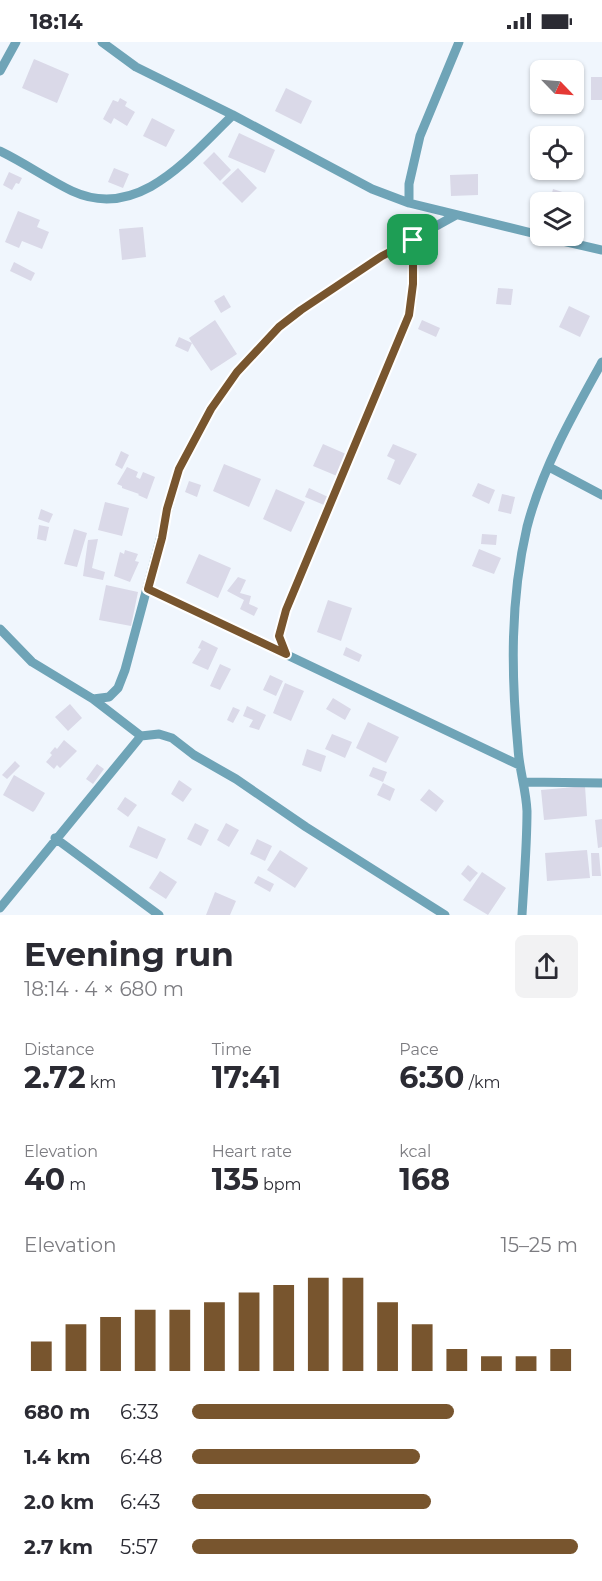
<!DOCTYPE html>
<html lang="en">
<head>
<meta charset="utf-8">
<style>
	:root { --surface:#fff; --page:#f2f2f3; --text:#2b2b33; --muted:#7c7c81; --accent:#78552e }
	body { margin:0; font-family:Montserrat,sans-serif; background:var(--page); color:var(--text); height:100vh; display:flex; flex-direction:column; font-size:22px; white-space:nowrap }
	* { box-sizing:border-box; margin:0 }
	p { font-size:20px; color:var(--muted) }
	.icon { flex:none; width:33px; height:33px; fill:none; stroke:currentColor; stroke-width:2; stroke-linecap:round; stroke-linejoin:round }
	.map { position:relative; height:873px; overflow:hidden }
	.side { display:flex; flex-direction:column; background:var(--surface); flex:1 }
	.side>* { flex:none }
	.needle { width:39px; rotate:115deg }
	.tools { position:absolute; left:530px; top:18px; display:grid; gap:12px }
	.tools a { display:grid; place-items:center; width:54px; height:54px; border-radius:9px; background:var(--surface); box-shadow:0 2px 4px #0004; font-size:30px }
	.pin { position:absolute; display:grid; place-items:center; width:51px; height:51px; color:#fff; margin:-26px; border-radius:12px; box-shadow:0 3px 9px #0006 }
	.round { display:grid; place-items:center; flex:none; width:63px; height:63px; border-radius:9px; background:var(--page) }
	.headline { display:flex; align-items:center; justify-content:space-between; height:102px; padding:0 24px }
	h1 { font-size:33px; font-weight:700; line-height:45px }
	.stats { display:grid; grid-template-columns:repeat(3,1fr); gap:9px; height:102px; padding:6px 24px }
	.stats div { display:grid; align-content:center }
	.stats b { font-size:30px; font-weight:700 }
	.stats small { font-size:16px; font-weight:400 }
	.stats p { font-size:16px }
	.chart { height:168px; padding:12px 24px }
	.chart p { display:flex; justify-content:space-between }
	.chart svg { width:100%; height:108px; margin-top:6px; stroke:var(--accent); stroke-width:6 }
	ul { padding:0 24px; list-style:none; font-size:20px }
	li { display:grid; grid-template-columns:96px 72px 1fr; align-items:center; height:45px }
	li i { height:15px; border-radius:8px; background:var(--accent) }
	.status { display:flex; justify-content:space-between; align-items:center; height:42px; padding:0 30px; background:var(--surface); direction:ltr }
	.status svg { height:16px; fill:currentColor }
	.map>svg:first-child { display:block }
	.building { fill:#dad9e8 }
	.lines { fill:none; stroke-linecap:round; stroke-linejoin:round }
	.minor { stroke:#6fa4b7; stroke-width:9 }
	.route-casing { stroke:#fff; stroke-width:12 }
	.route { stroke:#78552e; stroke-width:8 }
</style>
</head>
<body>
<div class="status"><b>18:14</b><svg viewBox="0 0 49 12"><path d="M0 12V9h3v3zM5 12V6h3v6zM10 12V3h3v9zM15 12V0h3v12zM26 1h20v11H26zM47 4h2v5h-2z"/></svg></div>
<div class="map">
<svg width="602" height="873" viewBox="0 0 602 873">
	<rect width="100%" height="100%" fill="#f0f6fd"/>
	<path class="building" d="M 34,17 L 69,32 L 57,61 L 22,46 Z
		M 591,35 L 602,35 L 602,58 L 591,58 Z
		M 286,46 L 312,59 L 301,82 L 275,69 Z
		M 120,56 L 127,60 L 125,64 L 135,70 L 127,84 L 114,76 L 111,82 L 103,77 L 113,58 L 118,60 Z
		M 152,76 L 175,88 L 166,105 L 143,94 Z
		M 239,91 L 275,108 L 265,131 L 228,115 Z
		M 214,110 L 231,128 L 220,139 L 203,121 Z
		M 576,122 L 584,125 L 579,137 L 571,134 Z
		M 114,126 L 129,132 L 123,146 L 108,140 Z
		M 238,126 L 257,146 L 242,161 L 222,141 Z
		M 9,130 L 22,136 L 19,142 L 16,141 L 12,148 L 3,143 Z
		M 478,132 L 478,153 L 451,154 L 450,133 Z
		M 553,147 L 578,155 L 573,168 L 573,160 L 543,160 L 547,150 L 552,151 Z
		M 18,169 L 40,178 L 37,185 L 49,190 L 42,207 L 22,199 L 19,206 L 5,200 Z
		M 143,185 L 146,215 L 122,218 L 119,187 Z
		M 14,220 L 35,231 L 31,239 L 10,229 Z
		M 498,246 L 513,247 L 511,263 L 496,262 Z
		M 224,253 L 231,265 L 221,271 L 214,259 Z
		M 569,264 L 590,274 L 580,295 L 559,285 Z
		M 215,278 L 237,312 L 211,329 L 192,301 L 188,310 L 175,304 L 179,295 L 192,301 L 189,296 Z
		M 422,278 L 440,286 L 436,295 L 418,287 Z
		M 323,402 L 346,412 L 337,434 L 313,424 Z
		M 393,402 L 417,412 L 400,443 L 387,437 L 395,418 L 387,414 Z
		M 121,409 L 129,413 L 122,427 L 115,423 Z
		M 224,422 L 261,437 L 249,465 L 213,449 Z
		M 127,425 L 138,430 L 136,435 L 140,437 L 143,430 L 155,435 L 147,457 L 138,453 L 139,452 L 122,446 L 122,444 L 117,442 Z
		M 189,439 L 201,443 L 197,455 L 185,450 Z
		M 478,441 L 495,448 L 489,462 L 472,454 Z
		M 309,446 L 328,455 L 324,463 L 305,455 Z
		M 276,447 L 305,460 L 291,490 L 263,477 Z
		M 502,452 L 515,455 L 511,472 L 498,469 Z
		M 105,460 L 129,466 L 122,494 L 98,488 Z
		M 41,467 L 53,472 L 49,481 L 38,477 Z
		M 39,483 L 49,485 L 46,499 L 37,497 Z
		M 74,487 L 87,491 L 77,525 L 64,522 Z
		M 482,492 L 497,493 L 496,503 L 481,502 Z
		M 98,497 L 92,526 L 105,530 L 103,538 L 83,534 L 88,498 Z
		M 479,507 L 501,516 L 494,532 L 472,524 Z
		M 125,508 L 138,512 L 135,519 L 139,520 L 130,540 L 114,534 L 120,510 L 124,512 Z
		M 199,512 L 231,526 L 218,556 L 186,541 Z
		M 238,535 L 246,538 L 240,551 L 251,554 L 249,562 L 258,566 L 254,574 L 240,567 L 244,558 L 227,549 Z
		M 106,543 L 138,550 L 131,584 L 99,578 Z
		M 328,558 L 352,566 L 341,599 L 317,590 Z
		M 202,598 L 218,606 L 208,628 L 192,621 L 201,607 L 198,606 Z
		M 346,605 L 362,613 L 359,620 L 343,613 Z
		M 220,622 L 231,627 L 220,648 L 210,644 Z
		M 270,633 L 283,639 L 276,654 L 263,648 Z
		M 285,641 L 304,649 L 291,679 L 273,671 Z
		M 333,656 L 351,667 L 345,678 L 326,667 Z
		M 70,662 L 82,676 L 68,689 L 55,675 Z
		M 247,664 L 266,673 L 259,688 L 249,685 L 253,678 L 243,674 Z
		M 233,665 L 240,668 L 233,681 L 227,678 Z
		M 368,680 L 399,695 L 386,721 L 356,706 Z
		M 332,692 L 352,700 L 345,716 L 325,707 Z
		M 64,698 L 77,709 L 60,726 L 57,723 L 54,727 L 46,720 L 52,713 L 50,711 L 55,705 L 57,707 Z
		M 307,707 L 326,714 L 321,730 L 302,723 Z
		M 15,719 L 20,724 L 7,737 L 2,733 Z
		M 97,722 L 104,727 L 93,742 L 86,737 Z
		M 373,725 L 387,730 L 383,740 L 369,734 Z
		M 14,733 L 45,751 L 35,768 L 33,770 L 3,753 Z
		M 179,738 L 192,747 L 183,760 L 171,752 Z
		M 383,741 L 395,747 L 390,759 L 377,753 Z
		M 585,744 L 587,774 L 544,778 L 541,748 Z
		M 429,747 L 444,759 L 436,770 L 420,758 Z
		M 125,755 L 137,763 L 128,775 L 117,767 Z
		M 602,777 L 602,805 L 598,806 L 595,778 Z
		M 195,781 L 209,788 L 201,804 L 187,797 Z
		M 226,781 L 239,788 L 229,805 L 217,798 Z
		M 138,784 L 166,797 L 157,817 L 129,805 Z
		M 257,797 L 272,804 L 265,819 L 250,812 Z
		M 280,808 L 308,826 L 295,846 L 267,828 Z
		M 587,808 L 590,836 L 547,839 L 545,811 Z
		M 591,811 L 599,811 L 601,834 L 592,834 Z
		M 468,823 L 478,831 L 470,840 L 461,832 Z
		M 160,829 L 177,840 L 166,857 L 149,846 Z
		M 482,830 L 506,846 L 488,873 L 463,858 Z
		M 258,834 L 274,842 L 270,850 L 254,841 Z
		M 215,850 L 236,859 L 230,873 L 206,873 Z"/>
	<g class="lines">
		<path class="minor" d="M 102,0 L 136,25 L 233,73 L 372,147 L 409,161 L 540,193
			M 0,29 L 16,0
			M 0,109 C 25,121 47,137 72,149 C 139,180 190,114 233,73
			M 409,161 L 409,142 L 420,94 L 459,0
			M 541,194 L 602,208
			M 549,425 L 602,453
			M 148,547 L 519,723
			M 0,587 L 32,620 L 93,657 L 109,655 L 118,646 L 125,628 L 179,427 L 211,367 L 237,330 L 279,285 L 301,268 L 382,214 L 456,173
			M 286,612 L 279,594 L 286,568 L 409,273 L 412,258 L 413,198
			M 93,657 L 141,694
			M 525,740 L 602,741
			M 55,796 L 159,873
			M 0,866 L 141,694 L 159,692 L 172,696 L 194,713 L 236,737 L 306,785 L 445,873
			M 522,873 C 524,838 527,803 527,769 C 526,747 519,727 518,706 C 511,632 510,558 527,485 C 542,427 573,372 602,320"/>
	</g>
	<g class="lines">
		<defs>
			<path id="route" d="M 413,198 L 413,242 L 409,273 L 286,568 L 279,594 L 286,612 L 148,547 L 162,496 L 167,467 L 179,427 L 211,367 L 237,330 L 279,285 L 301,268 L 382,214 Z"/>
		</defs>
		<use href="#route" class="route-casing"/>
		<use href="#route" class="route"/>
	</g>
</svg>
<div class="tools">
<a><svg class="needle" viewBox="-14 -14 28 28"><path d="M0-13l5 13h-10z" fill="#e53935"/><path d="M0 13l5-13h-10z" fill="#7c7c81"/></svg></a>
<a><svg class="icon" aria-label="locate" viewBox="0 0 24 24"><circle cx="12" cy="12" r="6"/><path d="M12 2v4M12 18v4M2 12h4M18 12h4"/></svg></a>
<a><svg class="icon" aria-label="layers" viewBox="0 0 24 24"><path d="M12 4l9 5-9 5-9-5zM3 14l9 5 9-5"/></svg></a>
</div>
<div class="pin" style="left:413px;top:198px;background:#1e9e55"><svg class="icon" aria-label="arrive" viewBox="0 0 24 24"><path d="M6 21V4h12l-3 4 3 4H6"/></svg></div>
</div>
<section class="side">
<div class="headline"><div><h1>Evening run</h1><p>18:14 · 4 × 680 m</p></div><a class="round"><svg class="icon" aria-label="share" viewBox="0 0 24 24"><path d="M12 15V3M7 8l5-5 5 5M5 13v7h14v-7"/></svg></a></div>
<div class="stats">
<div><p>Distance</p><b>2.72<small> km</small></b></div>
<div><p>Time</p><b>17:41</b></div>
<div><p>Pace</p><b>6:30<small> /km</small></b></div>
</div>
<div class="stats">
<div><p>Elevation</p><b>40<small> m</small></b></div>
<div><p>Heart rate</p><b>135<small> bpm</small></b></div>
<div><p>kcal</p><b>168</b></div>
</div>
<div class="chart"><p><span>Elevation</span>15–25 m</p>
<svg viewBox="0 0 160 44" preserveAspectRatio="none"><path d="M5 44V32M15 44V25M25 44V22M35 44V19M45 44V19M55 44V16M65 44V12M75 44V9M85 44V6M95 44V6M105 44V16M115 44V25M125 44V35M135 44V38M145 44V38M155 44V35"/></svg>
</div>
<ul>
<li><b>680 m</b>6:33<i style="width:68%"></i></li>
<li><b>1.4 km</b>6:48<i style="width:59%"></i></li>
<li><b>2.0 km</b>6:43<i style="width:62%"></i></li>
<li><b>2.7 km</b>5:57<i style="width:100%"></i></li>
</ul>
</section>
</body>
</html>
